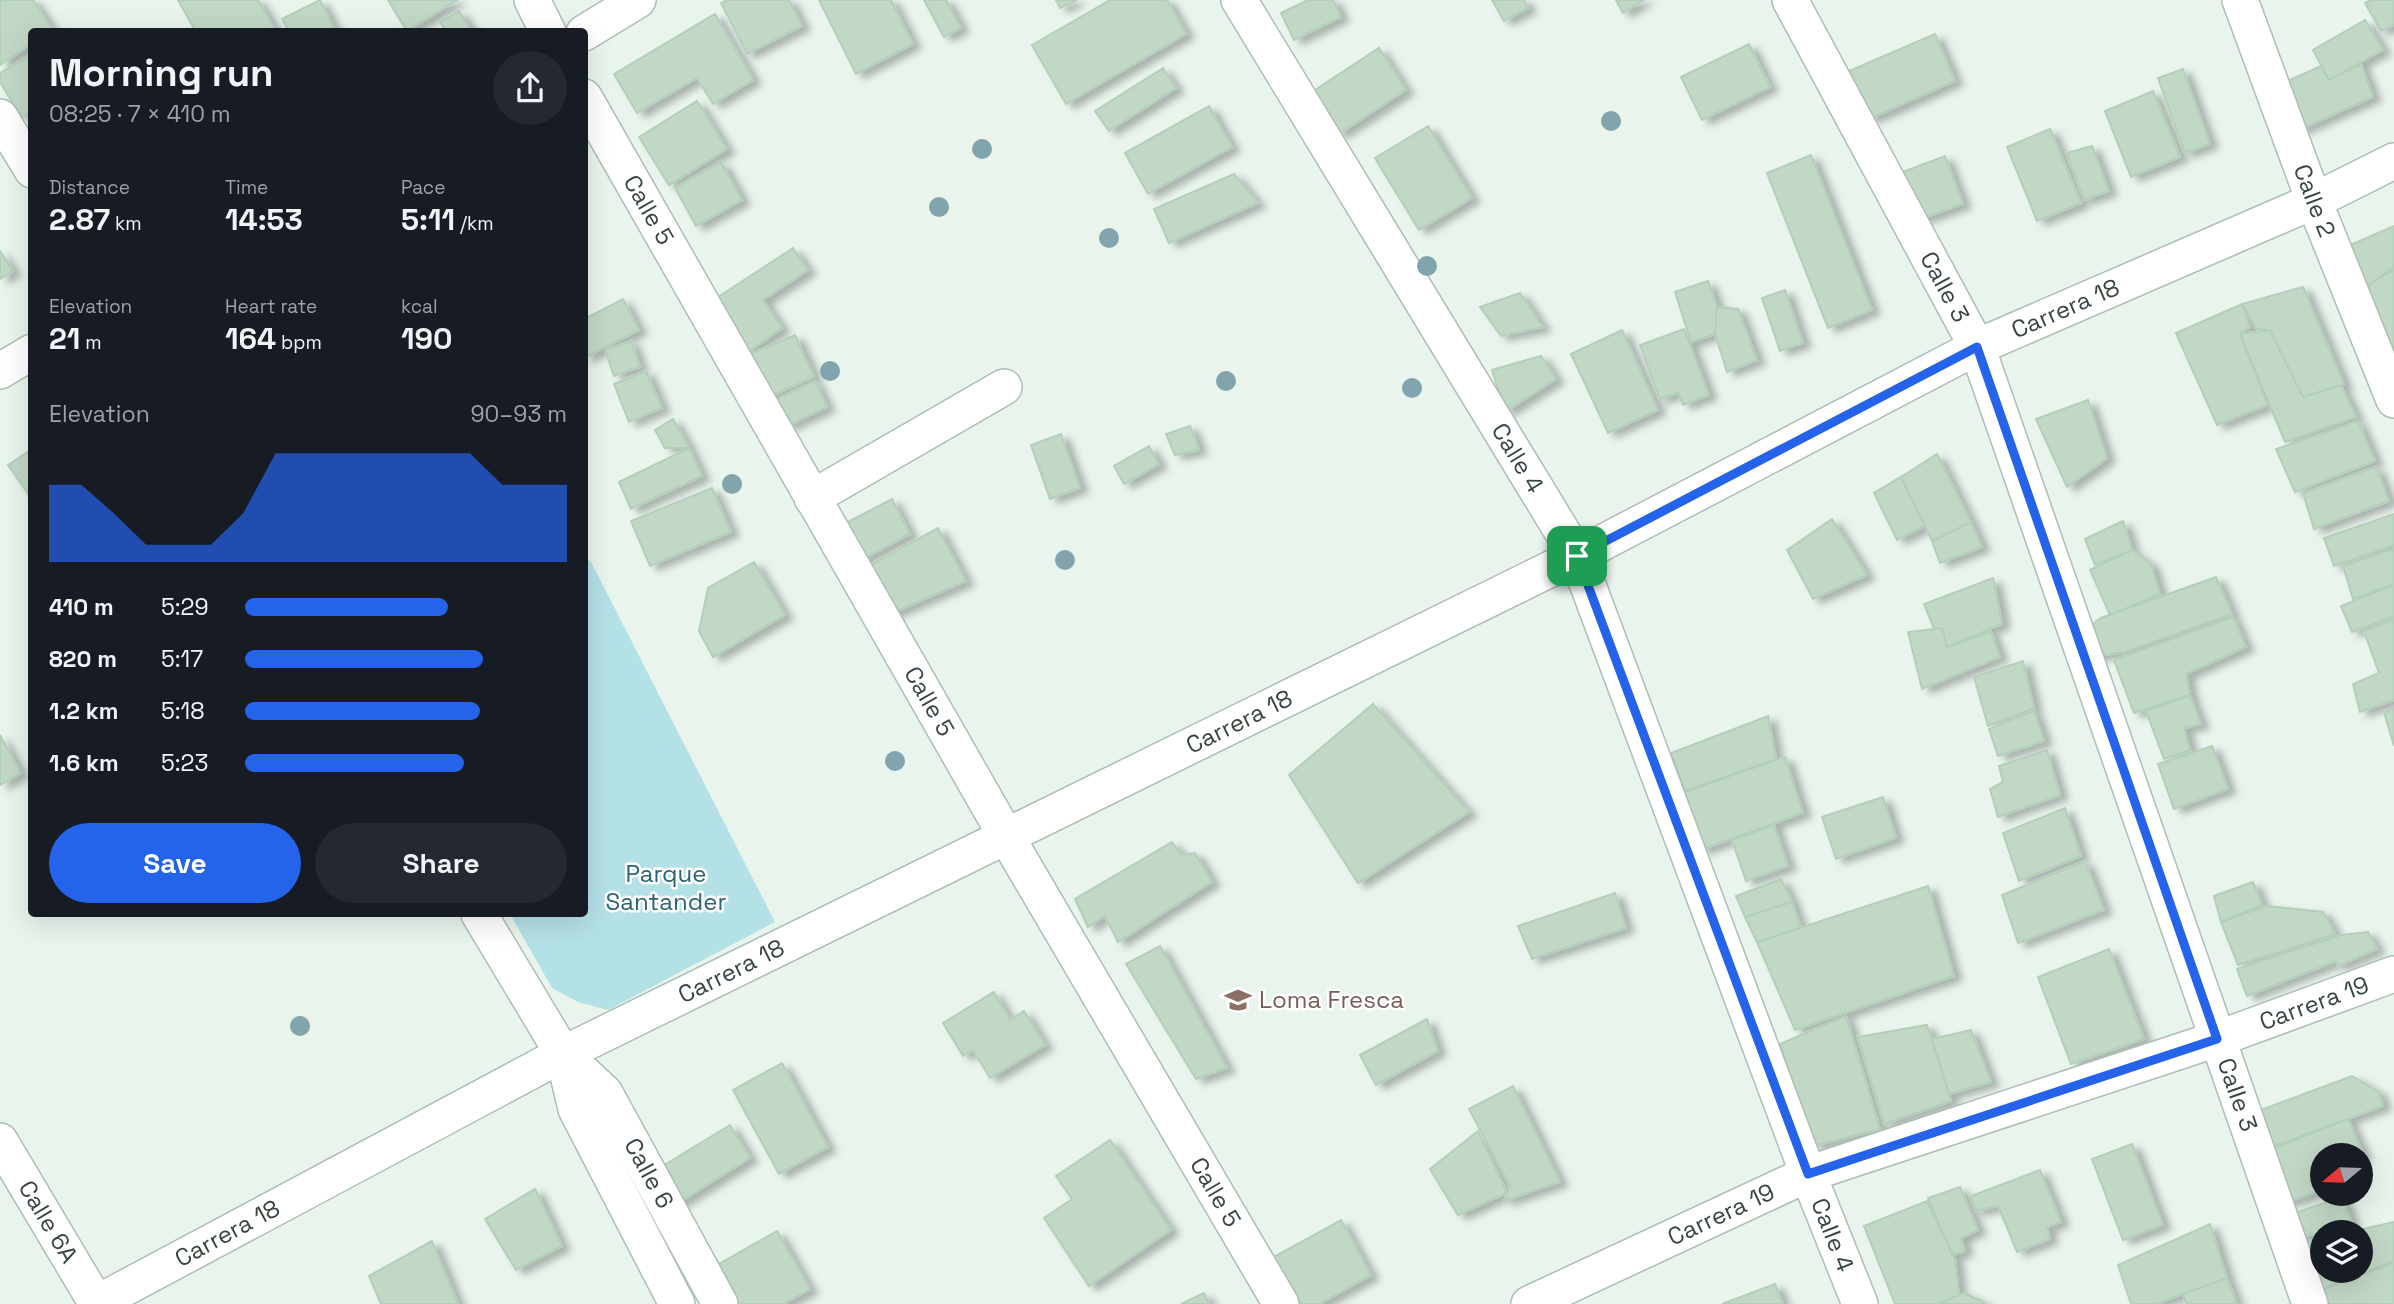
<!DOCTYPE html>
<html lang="en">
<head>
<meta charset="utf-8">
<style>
	:root { --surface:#171b24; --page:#242831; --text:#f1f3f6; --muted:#9ea1a6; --accent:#2563eb }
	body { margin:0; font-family:"Space Grotesk",sans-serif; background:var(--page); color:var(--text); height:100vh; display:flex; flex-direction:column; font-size:26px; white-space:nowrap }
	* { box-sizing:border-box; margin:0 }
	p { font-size:23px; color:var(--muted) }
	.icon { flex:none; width:38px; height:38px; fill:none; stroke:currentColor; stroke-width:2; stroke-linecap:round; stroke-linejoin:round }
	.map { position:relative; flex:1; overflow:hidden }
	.panel { position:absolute; left:28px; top:28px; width:560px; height:889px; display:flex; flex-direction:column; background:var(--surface); border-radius:7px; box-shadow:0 7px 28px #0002 }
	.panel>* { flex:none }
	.needle { width:46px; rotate:251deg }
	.buttons { position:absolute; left:2310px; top:1143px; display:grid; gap:14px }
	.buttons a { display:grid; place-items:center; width:63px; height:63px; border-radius:50%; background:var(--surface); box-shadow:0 7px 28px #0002; font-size:35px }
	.pin { position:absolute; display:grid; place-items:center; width:60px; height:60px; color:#fff; margin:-30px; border-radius:14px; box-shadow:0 4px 10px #0006 }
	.round { display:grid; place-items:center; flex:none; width:74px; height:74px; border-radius:37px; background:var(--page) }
	.overview { display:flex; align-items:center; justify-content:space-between; height:119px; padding:0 21px }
	h1 { font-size:38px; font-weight:600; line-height:52px }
	.figures { display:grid; grid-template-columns:repeat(3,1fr); gap:10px; height:119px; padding:7px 21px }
	.figures div { display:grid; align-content:center }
	.figures b { font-size:30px; font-weight:600 }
	.figures small { font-size:19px; font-weight:400 }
	.figures p { font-size:19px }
	.chart { height:196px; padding:14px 21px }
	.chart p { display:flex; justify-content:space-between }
	.chart svg { width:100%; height:126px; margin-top:7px; fill:var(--accent); opacity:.7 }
	.cta { display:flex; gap:14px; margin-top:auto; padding:14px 21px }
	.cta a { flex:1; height:80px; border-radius:42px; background:var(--accent); color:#fff; font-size:28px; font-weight:600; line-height:80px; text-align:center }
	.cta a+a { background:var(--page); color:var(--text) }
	ul { padding:0 21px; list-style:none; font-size:23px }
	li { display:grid; grid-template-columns:112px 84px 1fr; align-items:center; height:52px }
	li i { height:18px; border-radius:9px; background:var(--accent) }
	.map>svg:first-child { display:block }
	.green { fill:#b4e1e6 }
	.building { fill:#c2d8c7; stroke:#b2cfba; stroke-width:2; filter:url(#shadow) }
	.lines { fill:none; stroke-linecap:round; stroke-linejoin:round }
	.street-casing { stroke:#acbfb2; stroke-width:38 }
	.street { stroke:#fff; stroke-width:35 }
	.tree { fill:#82a4ac }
	.route-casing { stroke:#fff; stroke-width:14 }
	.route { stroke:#2563eb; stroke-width:9 }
	.labels { text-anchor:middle; stroke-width:5; stroke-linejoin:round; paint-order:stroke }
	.street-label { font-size:24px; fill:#38473c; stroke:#fff }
	.park-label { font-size:24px; fill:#2d6376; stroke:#fff }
	.education-label { font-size:24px; fill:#785e54; stroke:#fff; text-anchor:start }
</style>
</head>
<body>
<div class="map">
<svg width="2394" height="1304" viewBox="0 0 2394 1304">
	<defs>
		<filter id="shadow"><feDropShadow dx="8" dy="4.5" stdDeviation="3.5" flood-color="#0004"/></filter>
	</defs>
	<rect width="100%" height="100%" fill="#e9f4ed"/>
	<path class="green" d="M 590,560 L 775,922 L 608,1010 L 578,1002 L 552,988 L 510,914 L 584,914 L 584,563 Z"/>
	<path class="building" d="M 0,0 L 33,0 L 53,31 L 32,32 L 32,44 L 0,65 Z
		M 178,0 L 258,0 L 276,32 L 196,32 Z
		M 320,0 L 336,32 L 289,32 L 282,19 Z
		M 388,0 L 457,0 L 407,31 Z
		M 727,0 L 789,0 L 802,26 L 747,54 L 721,3 Z
		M 819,0 L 891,0 L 913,44 L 856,74 Z
		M 924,0 L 946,0 L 961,28 L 944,37 Z
		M 1056,0 L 1077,0 L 1060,8 Z
		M 1110,0 L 1167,0 L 1186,34 L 1066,104 L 1032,45 Z
		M 1308,0 L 1333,0 L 1341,17 L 1294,40 L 1281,13 Z
		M 1492,0 L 1524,0 L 1528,8 L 1504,21 Z
		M 1616,0 L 1644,0 L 1623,13 Z
		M 2371,0 L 2394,0 L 2394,25 L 2381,31 L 2365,3 Z
		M 459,11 L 472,32 L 446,32 L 440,22 Z
		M 715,14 L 753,80 L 713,104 L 697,78 L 637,113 L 614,74 Z
		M 2365,20 L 2383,50 L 2329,80 L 2313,50 Z
		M 1935,34 L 1955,81 L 1869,119 L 1849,71 Z
		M 1749,44 L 1770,87 L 1702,120 L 1681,77 Z
		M 1379,48 L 1406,90 L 1339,134 L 1312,92 Z
		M 32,54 L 32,112 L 22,118 L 0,82 L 0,73 Z
		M 2361,64 L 2373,97 L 2299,130 L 2279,85 L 2321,66 L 2329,80 Z
		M 1163,68 L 1176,88 L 1109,131 L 1095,111 Z
		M 2183,69 L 2210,144 L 2185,153 L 2158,78 Z
		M 2153,91 L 2180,157 L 2131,177 L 2105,111 Z
		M 697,101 L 727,149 L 669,185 L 639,137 Z
		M 1209,106 L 1232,147 L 1148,194 L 1125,153 Z
		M 1428,126 L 1472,198 L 1419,230 L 1375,158 Z
		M 2050,129 L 2081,203 L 2037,221 L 2007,147 Z
		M 2092,146 L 2109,191 L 2084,200 L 2067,153 Z
		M 1811,155 L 1872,310 L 1828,328 L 1767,173 Z
		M 1945,156 L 1963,204 L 1918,220 L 1900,173 Z
		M 721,162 L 742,200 L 696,226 L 675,188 Z
		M 1234,174 L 1258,203 L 1169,243 L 1154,209 Z
		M 2394,226 L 2394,267 L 2366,287 L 2348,246 Z
		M 793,248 L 808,270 L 763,300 L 782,328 L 746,353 L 712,301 Z
		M 0,251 L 13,271 L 0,279 Z
		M 2394,270 L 2394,352 L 2384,328 L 2373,332 L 2357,291 Z
		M 1708,281 L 1717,307 L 1715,334 L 1691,342 L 1675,292 Z
		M 2303,287 L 2344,384 L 2303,397 L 2270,330 L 2257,329 L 2242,304 Z
		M 1785,290 L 1803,343 L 1780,351 L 1762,298 Z
		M 1520,293 L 1543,327 L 1501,336 L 1480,307 Z
		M 623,299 L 639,330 L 584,358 L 584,319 Z
		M 2242,304 L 2250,327 L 2240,334 L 2268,405 L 2217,425 L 2176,333 Z
		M 1717,307 L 1738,309 L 1757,360 L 1727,372 L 1715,334 Z
		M 1684,329 L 1709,395 L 1683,405 L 1678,393 L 1660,399 L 1640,345 Z
		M 1622,330 L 1658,410 L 1608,433 L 1571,354 Z
		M 2270,330 L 2303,397 L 2341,385 L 2356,417 L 2285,442 L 2240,334 Z
		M 795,335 L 814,377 L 767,398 L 748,355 Z
		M 631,341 L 640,367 L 614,376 L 605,350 Z
		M 1541,356 L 1556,379 L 1505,412 L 1492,370 Z
		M 646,371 L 662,408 L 629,422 L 614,384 Z
		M 815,381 L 827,407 L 787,426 L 775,400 Z
		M 2088,400 L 2107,458 L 2067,487 L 2036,419 Z
		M 673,419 L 689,448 L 665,448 L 655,430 Z
		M 2358,421 L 2375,461 L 2295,492 L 2276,449 Z
		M 1190,426 L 1199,450 L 1175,455 L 1166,434 Z
		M 1061,434 L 1080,488 L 1050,499 L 1031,445 Z
		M 1149,446 L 1159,464 L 1124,484 L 1114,466 Z
		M 689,448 L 702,476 L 631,509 L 619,482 Z
		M 32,449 L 32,499 L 8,465 Z
		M 1937,454 L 1971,522 L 1932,541 L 1901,477 Z
		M 2376,467 L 2389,501 L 2314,529 L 2303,493 Z
		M 1901,477 L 1925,526 L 1897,540 L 1874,493 Z
		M 712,488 L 731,532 L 650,566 L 631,521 Z
		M 892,499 L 910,534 L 858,562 L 840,526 Z
		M 2394,514 L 2394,545 L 2334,566 L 2324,538 Z
		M 1832,519 L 1867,575 L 1813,599 L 1787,550 Z
		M 2123,521 L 2132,550 L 2095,565 L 2085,539 Z
		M 1971,522 L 1982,547 L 1940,563 L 1932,541 Z
		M 938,528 L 966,581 L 886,616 L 865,568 Z
		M 2394,549 L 2394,584 L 2353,599 L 2343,566 Z
		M 2132,550 L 2151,564 L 2160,594 L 2110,615 L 2090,570 Z
		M 754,562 L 785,615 L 713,657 L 699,631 L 708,588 Z
		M 2216,577 L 2232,614 L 2125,652 L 2090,657 L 2082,632 L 2101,618 Z
		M 1993,578 L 2002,624 L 1947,647 L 1942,628 L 1934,629 L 1924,604 Z
		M 2394,585 L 2394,616 L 2352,632 L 2341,606 Z
		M 2233,617 L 2246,647 L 2186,674 L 2190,695 L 2134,713 L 2114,660 Z
		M 2394,619 L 2394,700 L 2360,712 L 2353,684 L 2379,673 L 2364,631 Z
		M 1942,628 L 1947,647 L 1991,632 L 2000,657 L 1922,689 L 1908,632 Z
		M 2023,661 L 2034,708 L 1988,726 L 1974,677 Z
		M 2190,695 L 2201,724 L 2184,728 L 2190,750 L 2164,759 L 2146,711 Z
		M 1373,704 L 1469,812 L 1358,883 L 1289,775 Z
		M 2394,708 L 2394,746 L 2384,712 Z
		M 2034,711 L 2044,741 L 1998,756 L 1989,729 Z
		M 1768,716 L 1776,759 L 1685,791 L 1671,753 Z
		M 0,735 L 21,773 L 0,785 Z
		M 2212,746 L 2228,789 L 2174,809 L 2158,764 Z
		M 2047,750 L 2060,795 L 1998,817 L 1990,789 L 2003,782 L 1999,766 Z
		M 1785,757 L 1803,813 L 1700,850 L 1681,793 Z
		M 1883,797 L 1896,838 L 1836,859 L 1822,817 Z
		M 2065,808 L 2081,856 L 2019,881 L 2003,833 Z
		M 1774,825 L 1788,866 L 1746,881 L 1732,840 Z
		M 1172,842 L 1181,855 L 1195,853 L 1212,882 L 1118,942 L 1105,916 L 1088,927 L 1075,899 Z
		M 2085,861 L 2104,910 L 2018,943 L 2002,895 Z
		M 1781,879 L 1792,902 L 1745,917 L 1736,896 Z
		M 2253,882 L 2262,905 L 2221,922 L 2214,896 Z
		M 1928,886 L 1954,976 L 1795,1030 L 1757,942 Z
		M 1615,893 L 1626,928 L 1532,959 L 1518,926 Z
		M 1792,902 L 1801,928 L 1757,942 L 1745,917 Z
		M 2267,906 L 2323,912 L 2335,934 L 2238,965 L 2221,922 Z
		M 2368,932 L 2377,949 L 2338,966 L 2336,961 L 2247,996 L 2237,969 L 2341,935 Z
		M 1160,946 L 1227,1068 L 1196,1079 L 1126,964 Z
		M 2109,949 L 2144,1039 L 2071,1064 L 2038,977 Z
		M 994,992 L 1010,1020 L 1024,1011 L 1045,1045 L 990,1078 L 973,1050 L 963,1056 L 943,1023 Z
		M 1846,1016 L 1880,1129 L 1813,1146 L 1780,1044 Z
		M 1427,1019 L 1438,1051 L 1376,1085 L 1360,1055 Z
		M 1927,1025 L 1951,1101 L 1884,1124 L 1858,1037 Z
		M 1971,1030 L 1991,1082 L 1949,1094 L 1932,1039 Z
		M 782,1063 L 828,1147 L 779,1174 L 733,1090 Z
		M 2352,1076 L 2379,1092 L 2383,1106 L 2269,1148 L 2258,1111 Z
		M 1513,1086 L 1560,1182 L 1504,1201 L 1510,1186 L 1469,1109 Z
		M 2348,1119 L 2364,1156 L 2322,1155 L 2322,1190 L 2282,1204 L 2265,1152 Z
		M 730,1125 L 750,1158 L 672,1207 L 651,1173 Z
		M 1478,1131 L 1507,1193 L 1458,1215 L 1430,1169 Z
		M 1110,1140 L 1171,1230 L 1089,1286 L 1044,1218 L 1072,1199 L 1056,1176 Z
		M 2132,1144 L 2163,1225 L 2123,1240 L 2092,1159 Z
		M 2040,1170 L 2061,1222 L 2047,1227 L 2050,1239 L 2017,1252 L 1998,1206 L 1976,1211 L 1971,1196 Z
		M 1960,1187 L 1978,1230 L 1961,1238 L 1965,1251 L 1952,1255 L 1928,1198 Z
		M 535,1189 L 562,1246 L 516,1270 L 485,1219 Z
		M 2342,1197 L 2352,1223 L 2297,1239 L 2289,1215 Z
		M 1927,1201 L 1955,1259 L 1959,1295 L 1937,1304 L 1895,1304 L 1864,1226 Z
		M 1341,1220 L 1371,1275 L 1319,1304 L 1301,1304 L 1274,1257 Z
		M 2394,1222 L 2394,1261 L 2320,1290 L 2303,1242 L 2322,1238 L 2322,1270 L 2361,1270 L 2361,1232 L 2350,1232 Z
		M 2210,1224 L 2227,1278 L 2156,1304 L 2131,1304 L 2118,1265 Z
		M 777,1231 L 810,1289 L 783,1304 L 723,1304 L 716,1290 L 729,1282 L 719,1264 Z
		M 432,1241 L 458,1304 L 381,1304 L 369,1276 Z
		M 2394,1263 L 2394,1304 L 2325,1304 L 2320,1290 Z
		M 2227,1278 L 2237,1304 L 2186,1304 L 2183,1294 Z
		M 1775,1284 L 1783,1304 L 1722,1304 Z
		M 1204,1293 L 1209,1304 L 1181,1304 Z
		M 1964,1293 L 1984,1302 L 1985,1304 L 1937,1304 Z"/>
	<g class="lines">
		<defs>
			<g id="street">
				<path d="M 532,0 L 548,32"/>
				<path id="s1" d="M 1239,0 L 1577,556 L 1808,1174 L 1860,1304"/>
				<path id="s2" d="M 1790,0 L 1977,347 L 2310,1304"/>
				<path id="s3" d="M 2240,0 L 2314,201 L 2394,400"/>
				<path d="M 584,33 L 638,0"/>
				<path id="s4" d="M 584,97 L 1006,836 L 1281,1304"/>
				<path d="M 0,117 L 32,170"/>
				<path d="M 0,371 L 32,352"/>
				<path d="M 812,498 L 1004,387"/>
				<path id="s5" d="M 479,914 L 563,1054 L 605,1093 L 720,1304"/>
				<path d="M 563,1054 L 576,1109 L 677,1304"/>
				<path id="s6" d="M 0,1141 L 97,1304"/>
				<path id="s7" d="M 95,1304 L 563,1054 L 1577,556 L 1977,347 L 2314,201 L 2394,161"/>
				<path id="s8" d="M 1529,1304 L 1808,1174 L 2217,1039 L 2394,974"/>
			</g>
		</defs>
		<use href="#street" class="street-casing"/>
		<use href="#street" class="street"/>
	</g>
	<g class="tree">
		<circle cx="1611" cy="121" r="10"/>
		<circle cx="982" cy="149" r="10"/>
		<circle cx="939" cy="207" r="10"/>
		<circle cx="1109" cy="238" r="10"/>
		<circle cx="1427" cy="266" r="10"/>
		<circle cx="830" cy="371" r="10"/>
		<circle cx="1226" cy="381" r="10"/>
		<circle cx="1412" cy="388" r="10"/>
		<circle cx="732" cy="484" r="10"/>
		<circle cx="1065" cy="560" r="10"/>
		<circle cx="895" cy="761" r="10"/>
		<circle cx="300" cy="1026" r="10"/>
	</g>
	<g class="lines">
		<defs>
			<path id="route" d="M 1977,347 L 2217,1039 L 1808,1174 L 1577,556 Z"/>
		</defs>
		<use href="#route" class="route-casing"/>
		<use href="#route" class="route"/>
	</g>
	<defs>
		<symbol id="school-bare" viewBox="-9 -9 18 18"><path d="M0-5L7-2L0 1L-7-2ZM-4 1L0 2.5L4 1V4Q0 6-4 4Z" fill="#8d6e63" stroke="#fff" stroke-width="2.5" paint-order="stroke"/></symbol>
	</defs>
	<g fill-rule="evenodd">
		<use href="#school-bare" x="1219" y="981" width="38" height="38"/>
	</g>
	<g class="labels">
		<g class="street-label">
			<text dy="8" stroke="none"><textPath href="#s3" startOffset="214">Calle 2</textPath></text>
			<text dy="8" stroke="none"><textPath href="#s4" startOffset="130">Calle 5</textPath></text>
			<text dy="8" stroke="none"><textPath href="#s2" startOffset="326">Calle 3</textPath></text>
			<text dy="8" stroke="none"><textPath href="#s7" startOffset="2208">Carrera 18</textPath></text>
			<text dy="8" stroke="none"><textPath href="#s1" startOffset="536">Calle 4</textPath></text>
			<text dy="8" stroke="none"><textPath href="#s4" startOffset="696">Calle 5</textPath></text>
			<text dy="8" stroke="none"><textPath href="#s7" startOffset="1284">Carrera 18</textPath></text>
			<text dy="8" stroke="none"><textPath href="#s7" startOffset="718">Carrera 18</textPath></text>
			<text dy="8" stroke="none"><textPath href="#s8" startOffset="842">Carrera 19</textPath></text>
			<text dy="8" stroke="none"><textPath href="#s2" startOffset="1186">Calle 3</textPath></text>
			<text dy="8" stroke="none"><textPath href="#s5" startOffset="312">Calle 6</textPath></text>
			<text dy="8" stroke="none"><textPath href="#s4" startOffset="1264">Calle 5</textPath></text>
			<text dy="8" stroke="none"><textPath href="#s8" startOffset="212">Carrera 19</textPath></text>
			<text dy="8" stroke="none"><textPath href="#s6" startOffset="94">Calle 6A</textPath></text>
			<text dy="8" stroke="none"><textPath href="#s7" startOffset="150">Carrera 18</textPath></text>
			<text dy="8" stroke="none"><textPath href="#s1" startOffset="1376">Calle 4</textPath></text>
		</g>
		<g class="park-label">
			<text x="666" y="882">Parque<tspan x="666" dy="28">Santander</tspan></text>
		</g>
		<g class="education-label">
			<text x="1259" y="1008">Loma Fresca</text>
		</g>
	</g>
</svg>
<div class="buttons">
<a><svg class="needle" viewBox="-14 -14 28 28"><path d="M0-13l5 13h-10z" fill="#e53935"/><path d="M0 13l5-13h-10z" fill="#9ea1a6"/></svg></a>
<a><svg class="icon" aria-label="layers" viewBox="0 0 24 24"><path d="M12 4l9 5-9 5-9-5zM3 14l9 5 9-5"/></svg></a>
</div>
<div class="pin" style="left:1577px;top:556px;background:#1e9e55"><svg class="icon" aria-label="arrive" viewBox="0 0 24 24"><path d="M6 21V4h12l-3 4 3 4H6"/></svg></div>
<section class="panel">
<div class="overview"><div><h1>Morning run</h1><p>08:25 · 7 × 410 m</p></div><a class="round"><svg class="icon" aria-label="share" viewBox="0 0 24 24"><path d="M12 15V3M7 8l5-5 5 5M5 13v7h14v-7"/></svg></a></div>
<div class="figures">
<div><p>Distance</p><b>2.87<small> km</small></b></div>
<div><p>Time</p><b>14:53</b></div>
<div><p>Pace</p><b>5:11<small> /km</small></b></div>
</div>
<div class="figures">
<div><p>Elevation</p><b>21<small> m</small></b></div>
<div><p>Heart rate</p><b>164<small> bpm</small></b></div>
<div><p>kcal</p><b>190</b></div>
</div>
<div class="chart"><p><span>Elevation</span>90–93 m</p>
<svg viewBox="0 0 160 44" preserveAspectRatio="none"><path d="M0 44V17L10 17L20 27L30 38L40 38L50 38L60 27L70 6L80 6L90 6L100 6L110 6L120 6L130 6L140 17L150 17L160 17V44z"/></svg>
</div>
<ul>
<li><b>410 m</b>5:29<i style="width:63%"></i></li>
<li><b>820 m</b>5:17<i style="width:74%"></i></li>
<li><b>1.2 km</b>5:18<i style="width:73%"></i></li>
<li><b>1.6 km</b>5:23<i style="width:68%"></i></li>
</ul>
<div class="cta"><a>Save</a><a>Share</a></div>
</section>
</div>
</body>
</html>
